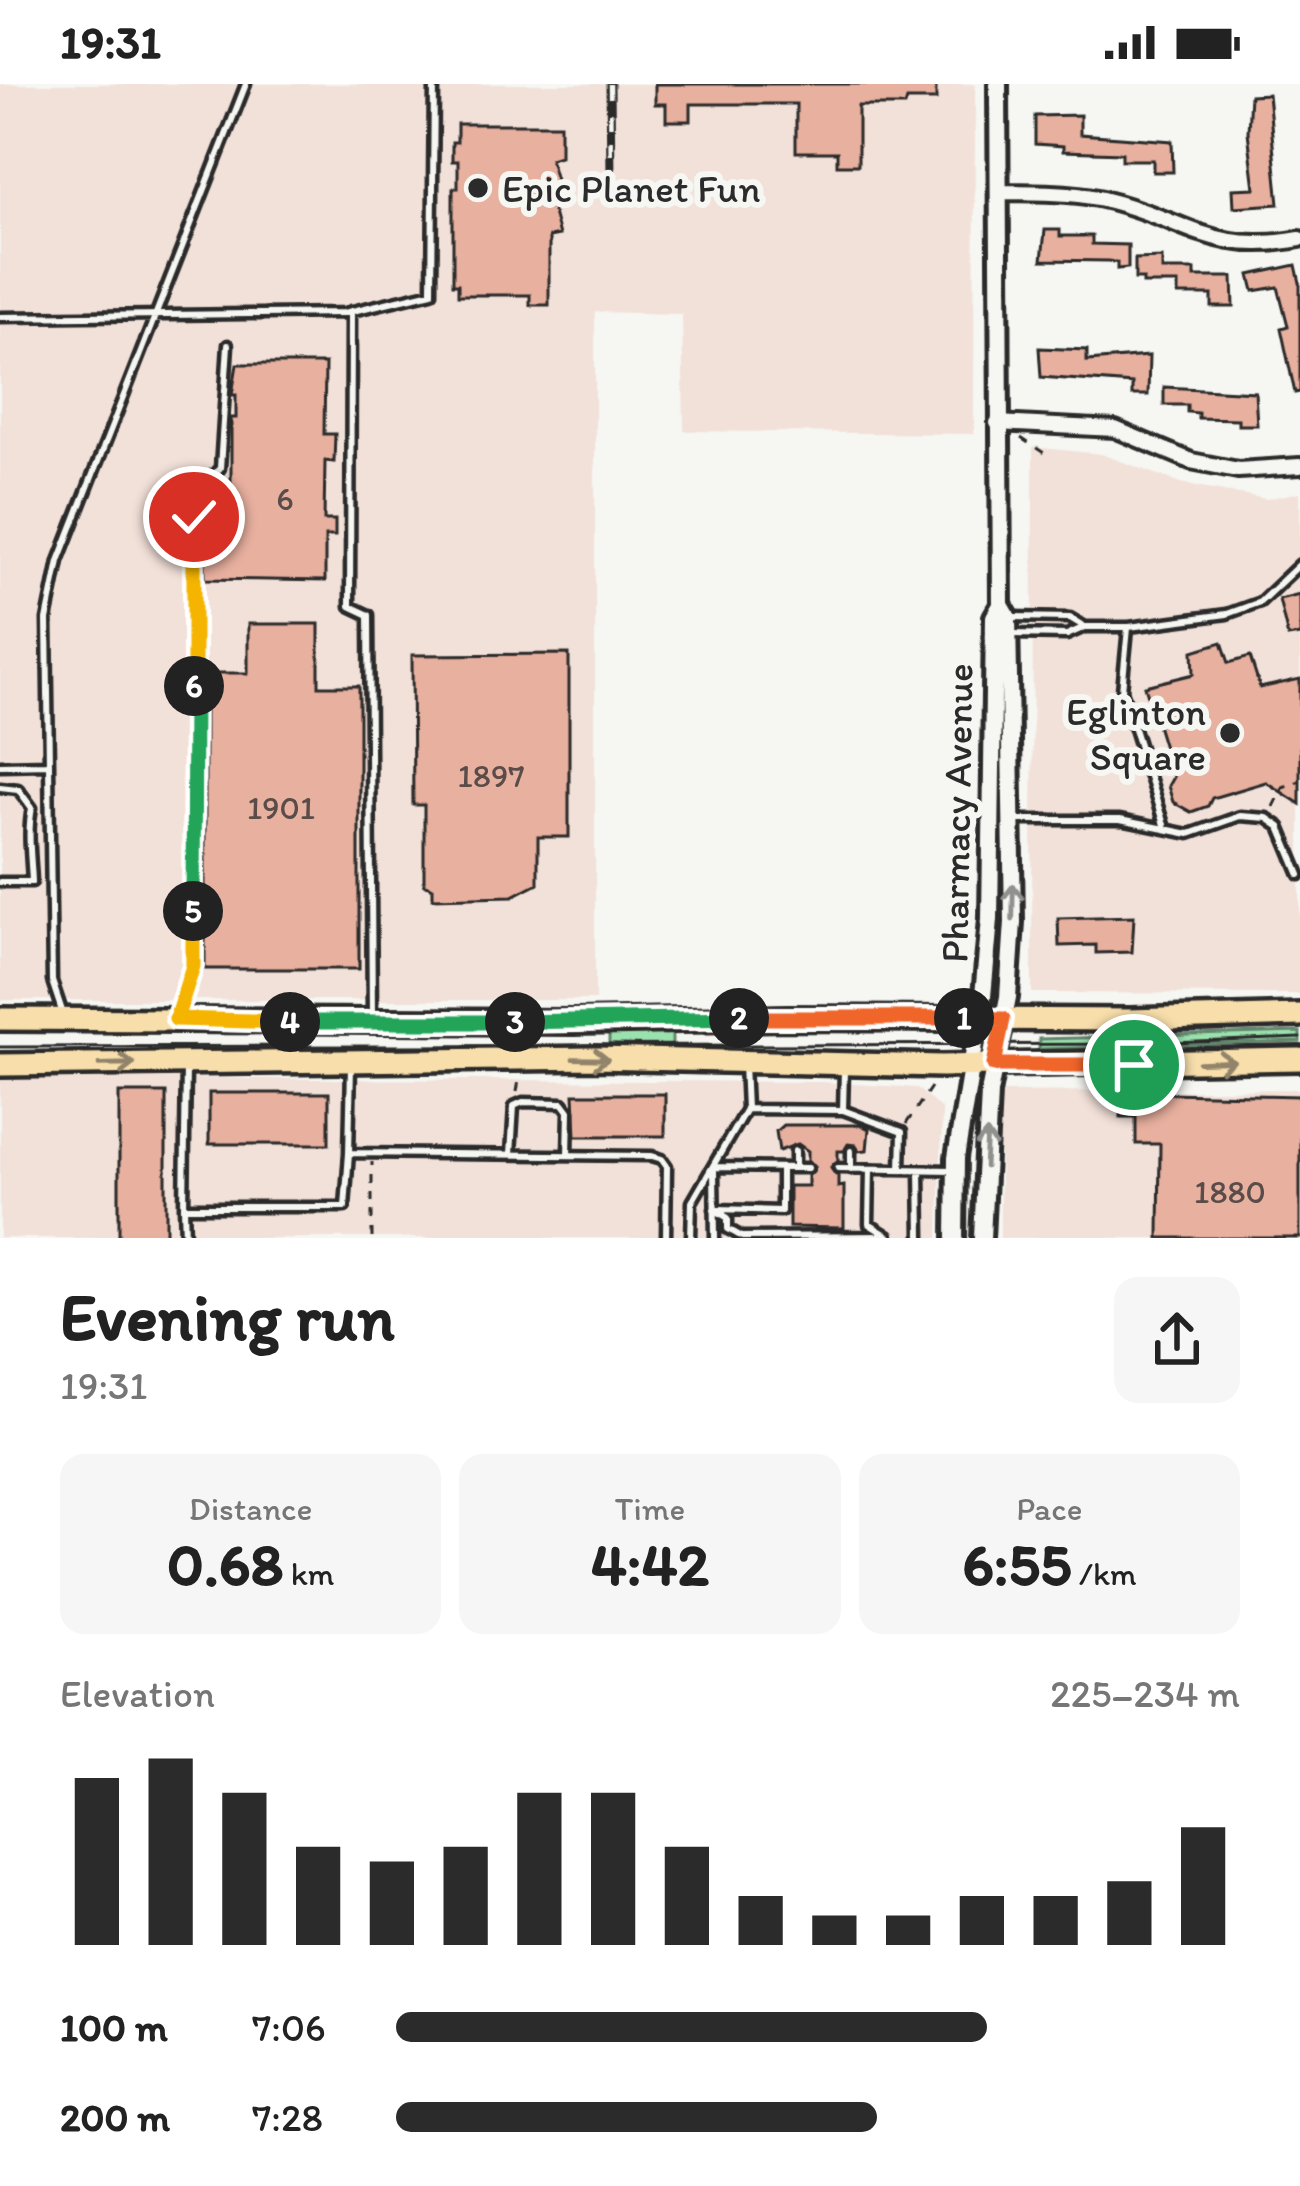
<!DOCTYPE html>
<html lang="en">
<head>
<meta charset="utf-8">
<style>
	:root { --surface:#fff; --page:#f6f6f6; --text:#222; --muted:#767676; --accent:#2b2b2b }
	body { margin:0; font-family:Itim,sans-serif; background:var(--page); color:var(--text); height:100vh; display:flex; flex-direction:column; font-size:45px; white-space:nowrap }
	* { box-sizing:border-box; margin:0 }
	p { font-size:39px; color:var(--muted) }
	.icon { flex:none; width:66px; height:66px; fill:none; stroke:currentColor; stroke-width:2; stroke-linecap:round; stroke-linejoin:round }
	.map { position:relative; height:1154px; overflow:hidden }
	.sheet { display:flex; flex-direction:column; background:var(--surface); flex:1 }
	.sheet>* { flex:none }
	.pin { position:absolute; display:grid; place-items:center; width:102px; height:102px; color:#fff; margin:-51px; border:6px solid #fff; border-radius:50%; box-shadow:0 3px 12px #0007 }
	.km { position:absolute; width:60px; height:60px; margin:-30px; border-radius:50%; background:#222; color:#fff; font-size:33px; line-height:60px; text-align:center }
	.round { display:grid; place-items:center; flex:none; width:126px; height:126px; border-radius:24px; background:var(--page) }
	.headline { display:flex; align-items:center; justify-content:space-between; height:204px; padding:0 60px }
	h1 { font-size:66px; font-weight:700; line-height:90px }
	.figures { display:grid; grid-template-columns:repeat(3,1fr); gap:18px; height:204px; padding:12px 60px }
	.figures div { display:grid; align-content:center; border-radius:24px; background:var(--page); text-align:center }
	.figures b { font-size:60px; font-weight:700 }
	.figures small { font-size:33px; font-weight:400 }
	.figures p { font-size:33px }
	.chart { height:336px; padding:24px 60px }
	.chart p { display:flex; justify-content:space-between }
	.chart svg { width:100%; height:216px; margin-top:12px; stroke:var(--accent); stroke-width:6 }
	ul { padding:0 60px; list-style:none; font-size:39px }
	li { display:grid; grid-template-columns:192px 144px 1fr; align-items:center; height:90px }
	li i { height:30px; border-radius:15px; background:var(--accent) }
	.status { display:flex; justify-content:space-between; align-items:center; height:84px; padding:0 60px; background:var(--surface); direction:ltr }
	.status svg { height:33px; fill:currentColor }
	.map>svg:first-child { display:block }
	.built { fill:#f2e1d9 }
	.green { fill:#9ae1ae; stroke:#62866c; stroke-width:3 }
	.building { fill:#e8b09f; stroke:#2b2b2b; stroke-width:3 }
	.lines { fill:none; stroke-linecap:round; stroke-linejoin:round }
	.service-casing { stroke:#2b2b2b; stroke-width:15 }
	.minor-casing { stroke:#2b2b2b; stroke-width:22 }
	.tertiary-casing { stroke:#2b2b2b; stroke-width:26 }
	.primary-casing { stroke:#2b2b2b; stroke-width:30 }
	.path { stroke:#2b2b2b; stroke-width:3; stroke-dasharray:9 9; stroke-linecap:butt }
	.service { stroke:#f6f6f2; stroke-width:6 }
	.minor { stroke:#f6f6f2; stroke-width:14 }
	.tertiary { stroke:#f6f6f2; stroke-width:16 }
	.primary { stroke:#f8deab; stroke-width:21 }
	.tram { stroke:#2b2b2b; stroke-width:3 }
	.rail-casing { stroke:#2b2b2b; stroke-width:9 }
	.rail { stroke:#f6f6f2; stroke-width:4.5; stroke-dasharray:14; stroke-linecap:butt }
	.oneway { stroke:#90908e }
	.oneway2 { stroke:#92846b }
	.split-1-casing { stroke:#fff; stroke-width:24 }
	.split-2-casing { stroke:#fff; stroke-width:24 }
	.split-3-casing { stroke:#fff; stroke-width:24 }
	.split-4-casing { stroke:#fff; stroke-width:24 }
	.split-5-casing { stroke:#fff; stroke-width:24 }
	.split-6-casing { stroke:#fff; stroke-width:24 }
	.split-7-casing { stroke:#fff; stroke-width:24 }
	.split-1 { stroke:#f0652b; stroke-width:15 }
	.split-2 { stroke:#f0652b; stroke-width:15 }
	.split-3 { stroke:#22a559; stroke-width:15 }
	.split-4 { stroke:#22a559; stroke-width:15 }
	.split-5 { stroke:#f5b400; stroke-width:15 }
	.split-6 { stroke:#22a559; stroke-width:15 }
	.split-7 { stroke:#f5b400; stroke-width:15 }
	.poi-dot { fill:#2b2b2b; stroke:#f6f6f2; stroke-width:4.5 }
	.labels { text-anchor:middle; stroke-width:12; stroke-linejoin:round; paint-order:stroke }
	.number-label { font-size:33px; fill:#5a4c48 }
	.poi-label { font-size:39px; fill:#2b2b2b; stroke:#f6f6f2; text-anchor:start }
	.street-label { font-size:39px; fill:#2b2b2b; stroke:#f6f6f2 }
</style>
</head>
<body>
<div class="status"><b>19:31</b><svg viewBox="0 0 49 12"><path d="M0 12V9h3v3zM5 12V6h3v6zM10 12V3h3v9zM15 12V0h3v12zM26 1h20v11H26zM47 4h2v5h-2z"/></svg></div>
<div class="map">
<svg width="1300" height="1154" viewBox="0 0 1300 1154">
	<rect width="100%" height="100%" fill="#f6f6f2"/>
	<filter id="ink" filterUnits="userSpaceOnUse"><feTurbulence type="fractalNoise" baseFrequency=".00833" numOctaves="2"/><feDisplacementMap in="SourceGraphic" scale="24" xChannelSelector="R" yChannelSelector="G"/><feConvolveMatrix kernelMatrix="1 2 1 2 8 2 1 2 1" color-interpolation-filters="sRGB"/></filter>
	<g filter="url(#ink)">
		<path class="built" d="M 0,0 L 975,0 L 974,350 L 684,347 L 682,230 L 595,228 L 595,916 L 0,916 Z
			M 1033,363 L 1101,370 L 1181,399 L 1266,415 L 1300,408 L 1300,910 L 1032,909 Z
			M 0,993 L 822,998 L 917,1004 L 942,1026 L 939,1154 L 0,1154 Z
			M 1300,1005 L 1300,1154 L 1000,1154 L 1000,1008 Z"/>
		<path class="green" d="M 695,942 L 695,947 L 672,948 L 672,964 L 695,965 L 695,970 L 609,965 L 609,948 L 669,948 L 670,944 Z
			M 1300,948 L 1300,958 L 1039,965 L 1039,955 Z"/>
		<path class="building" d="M 655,0 L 936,0 L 936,16 L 907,16 L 905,22 L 858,22 L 858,81 L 837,81 L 837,68 L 796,68 L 796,20 L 691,20 L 691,37 L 666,37 L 666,20 L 655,20 Z
			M 1268,10 L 1279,120 L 1234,123 L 1233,105 L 1255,104 L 1248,48 L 1250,11 Z
			M 1080,31 L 1080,50 L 1172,57 L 1173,88 L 1153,88 L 1153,76 L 1122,76 L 1122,69 L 1063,67 L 1063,62 L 1035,60 L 1035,32 Z
			M 457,40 L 560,40 L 560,72 L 550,75 L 560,111 L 549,114 L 559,151 L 549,153 L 549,221 L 530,221 L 530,211 L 458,211 L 458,200 L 453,200 L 453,104 L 458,104 L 458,77 L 452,77 L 452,58 L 457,58 Z
			M 1045,146 L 1060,146 L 1060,152 L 1092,152 L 1092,160 L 1128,161 L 1128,184 L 1117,185 L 1117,179 L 1109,177 L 1042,176 Z
			M 1162,174 L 1162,186 L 1195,186 L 1195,193 L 1233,193 L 1234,223 L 1212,223 L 1212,211 L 1178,211 L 1178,200 L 1143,200 L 1143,195 L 1135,195 L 1135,175 Z
			M 1296,181 L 1300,199 L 1300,308 L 1295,309 L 1281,244 L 1288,242 L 1278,203 L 1254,207 L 1250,191 Z
			M 1039,264 L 1087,266 L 1087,277 L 1149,272 L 1148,311 L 1132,311 L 1132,300 L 1041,293 Z
			M 237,280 L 325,280 L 324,350 L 335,350 L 334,378 L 325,377 L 324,436 L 335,436 L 335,452 L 325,452 L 325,497 L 205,495 L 205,412 L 211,406 L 231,406 L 231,334 L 236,334 L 236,311 L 232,311 Z
			M 1164,303 L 1255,308 L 1257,341 L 1238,341 L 1238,335 L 1198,334 L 1198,329 L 1187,328 L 1187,321 L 1164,321 Z
			M 1300,510 L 1300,551 L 1288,553 L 1279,515 Z
			M 248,540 L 319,540 L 319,602 L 359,602 L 359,885 L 205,885 L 205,589 L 248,589 Z
			M 1222,558 L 1229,579 L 1250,573 L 1260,604 L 1300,595 L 1300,720 L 1266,698 L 1212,714 L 1208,722 L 1191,728 L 1173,718 L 1168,702 L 1173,693 L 1145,602 L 1194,590 L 1193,567 Z
			M 569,570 L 569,753 L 538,753 L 538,799 L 513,812 L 433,814 L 433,804 L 424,800 L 424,721 L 413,721 L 412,571 Z
			M 1134,832 L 1132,868 L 1096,869 L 1096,861 L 1059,862 L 1058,834 Z
			M 1125,1008 L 1300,1012 L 1300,1154 L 1159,1154 L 1160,1060 L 1136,1060 L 1136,1033 L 1121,1033 L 1121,1011 Z
			M 119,1009 L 166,1009 L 166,1154 L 119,1154 Z
			M 209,1009 L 329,1009 L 329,1060 L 209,1060 Z
			M 574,1010 L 665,1010 L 665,1052 L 576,1052 Z
			M 783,1041 L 861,1041 L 869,1045 L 867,1066 L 859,1067 L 856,1061 L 848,1060 L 844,1067 L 838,1067 L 838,1076 L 831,1083 L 838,1092 L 838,1103 L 844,1102 L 844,1144 L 789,1143 L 789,1102 L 808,1102 L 808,1091 L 815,1083 L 808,1076 L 808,1067 L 798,1060 L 779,1067 L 776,1047 Z"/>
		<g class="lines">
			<defs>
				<path id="service" d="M 351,227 L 350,522 L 369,531 L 372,932
					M 0,233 L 344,229 L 432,208 L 434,0
					M 1013,533 L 1070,534 L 1085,543
					M 1128,544 L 1122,606 L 1165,744
					M 1011,550 L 1067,551 L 1085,543 L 1129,543 L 1227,530 L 1260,518 L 1300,480
					M 0,681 L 49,680
					M 0,703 L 18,705 L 32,724 C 27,748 31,773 32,798 L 0,798
					M 1014,736 L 1120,736 L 1189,750 L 1240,732 L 1267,734 L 1280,743 L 1300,791
					M 63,930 L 52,897 L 47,536 L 59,477 L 246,0
					M 176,933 L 193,882 L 194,413 L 220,384 L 228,261
					M 746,1025 L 843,1026 L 844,985
					M 843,1026 L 902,1048 L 901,1085
					M 795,1067 L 795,1084
					M 851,1067 L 851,1085
					M 349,1069 L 351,982
					M 511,1070 L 514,1022 L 523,1018 L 563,1019 L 569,1027 L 568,1071
					M 713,1083 L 808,1084
					M 838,1084 L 952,1086
					M 870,1085 L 869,1140 L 885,1150
					M 920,1086 L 921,1154
					M 714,1087 L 715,1154
					M 184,1123 L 186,982
					M 714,1125 L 728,1134 L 728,1145 L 742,1153 L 888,1152
					M 718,1125 L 781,1127 L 781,1084
					M 185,1154 L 184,1123 L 345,1123 L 349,1069 L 652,1072 L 662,1075 L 667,1082 L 666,1154
					M 691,1154 L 692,1118 L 746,1025 L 744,980"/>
				<path id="minor" d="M 998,108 C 1035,109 1073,107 1110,117 C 1189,137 1212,171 1300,155
					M 997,339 L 1115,345 L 1191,377 L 1238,386 L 1300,382"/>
				<path id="tertiary" d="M 955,1154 L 956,1074 L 983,912 L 990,835 L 994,533 L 1001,521
					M 982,1154 L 989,1009 L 1008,913 L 1013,838 L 1008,533 L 1001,521 L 998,0"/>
				<path id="primary" d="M 0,935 L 574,938 L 787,934 L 1130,936 L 1300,931
					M 0,981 L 596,974 L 942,982 L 1300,975"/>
			</defs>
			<use href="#service" class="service-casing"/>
			<use href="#minor" class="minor-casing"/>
			<use href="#tertiary" class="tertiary-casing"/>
			<use href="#primary" class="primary-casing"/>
			<path class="path" d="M 1021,354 L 1044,369
				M 1273,723 L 1283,703 L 1300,697
				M 517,1008 L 519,996
				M 906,1040 L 931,1003
				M 372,1154 L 372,1078"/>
			<use href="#service" class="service"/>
			<use href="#minor" class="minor"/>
			<use href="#tertiary" class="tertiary"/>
			<use href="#primary" class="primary"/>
			<path class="tram" d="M 0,963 L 1147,960 L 1300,954"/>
			<defs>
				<path id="rail" d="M 610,0 L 611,94"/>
			</defs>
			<use href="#rail" class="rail-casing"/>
			<use href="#rail" class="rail"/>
		</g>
		<defs><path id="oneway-shaft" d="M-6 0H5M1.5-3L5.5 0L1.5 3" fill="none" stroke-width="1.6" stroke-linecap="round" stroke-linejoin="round" transform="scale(3)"/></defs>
		<g class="oneway">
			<use href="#oneway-shaft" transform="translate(1013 818) rotate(-89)"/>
			<use href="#oneway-shaft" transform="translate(986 1065) rotate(-87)"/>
		</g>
		<g class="oneway2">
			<use href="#oneway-shaft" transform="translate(591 975) rotate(1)"/>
			<use href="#oneway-shaft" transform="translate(1217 978) rotate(-2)"/>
			<use href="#oneway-shaft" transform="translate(117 980) rotate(-1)"/>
		</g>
	</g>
	<g class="lines" filter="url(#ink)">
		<defs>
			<path id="split-1" d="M 964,934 L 1003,935 L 994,981 L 1134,981"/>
			<path id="split-2" d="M 739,934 L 964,934"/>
			<path id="split-3" d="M 515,938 L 739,934"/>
			<path id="split-4" d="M 290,938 L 515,938"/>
			<path id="split-5" d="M 193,827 L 193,882 L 176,935 L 290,938"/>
			<path id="split-6" d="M 193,827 L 194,602"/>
			<path id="split-7" d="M 194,433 L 194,602"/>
		</defs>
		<use href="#split-1" class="split-1-casing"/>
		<use href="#split-2" class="split-2-casing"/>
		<use href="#split-3" class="split-3-casing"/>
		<use href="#split-4" class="split-4-casing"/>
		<use href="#split-5" class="split-5-casing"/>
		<use href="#split-6" class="split-6-casing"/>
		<use href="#split-7" class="split-7-casing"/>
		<use href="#split-1" class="split-1"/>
		<use href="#split-2" class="split-2"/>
		<use href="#split-3" class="split-3"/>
		<use href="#split-4" class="split-4"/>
		<use href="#split-5" class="split-5"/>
		<use href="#split-6" class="split-6"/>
		<use href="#split-7" class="split-7"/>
	</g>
	<g class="poi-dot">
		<circle cx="478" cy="104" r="12"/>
		<circle cx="1230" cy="649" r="12"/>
	</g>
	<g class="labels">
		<g class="number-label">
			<text x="285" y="426">6</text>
			<text x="491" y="703">1897</text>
			<text x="281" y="735">1901</text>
			<text x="1230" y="1119">1880</text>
		</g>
		<g class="poi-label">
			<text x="502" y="118">Epic Planet Fun</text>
			<text x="1206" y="641" text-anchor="end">Eglinton<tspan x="1206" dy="45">Square</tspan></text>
		</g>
		<g class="street-label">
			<text transform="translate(956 729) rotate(-89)" y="14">Pharmacy Avenue</text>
		</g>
	</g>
</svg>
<div class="pin" style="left:1134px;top:981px;background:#1e9e55"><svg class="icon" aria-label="arrive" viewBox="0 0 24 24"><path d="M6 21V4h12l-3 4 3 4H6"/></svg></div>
<div class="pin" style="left:194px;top:433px;background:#d93025"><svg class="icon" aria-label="check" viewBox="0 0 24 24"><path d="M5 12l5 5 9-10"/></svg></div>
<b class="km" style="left:964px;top:934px">1</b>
<b class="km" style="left:739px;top:934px">2</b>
<b class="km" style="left:515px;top:938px">3</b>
<b class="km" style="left:290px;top:938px">4</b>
<b class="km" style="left:193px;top:827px">5</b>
<b class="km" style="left:194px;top:602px">6</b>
</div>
<section class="sheet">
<div class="headline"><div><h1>Evening run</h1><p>19:31</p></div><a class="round"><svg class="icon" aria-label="share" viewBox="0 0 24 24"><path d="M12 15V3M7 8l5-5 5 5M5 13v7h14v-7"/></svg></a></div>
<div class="figures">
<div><p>Distance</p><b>0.68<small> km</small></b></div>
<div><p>Time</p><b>4:42</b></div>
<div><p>Pace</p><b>6:55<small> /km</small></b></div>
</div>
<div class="chart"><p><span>Elevation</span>225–234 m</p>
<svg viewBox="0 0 160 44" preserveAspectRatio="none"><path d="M5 44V10M15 44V6M25 44V13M35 44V24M45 44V27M55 44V24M65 44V13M75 44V13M85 44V24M95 44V34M105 44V38M115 44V38M125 44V34M135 44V34M145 44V31M155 44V20"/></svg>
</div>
<ul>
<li><b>100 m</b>7:06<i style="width:70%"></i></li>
<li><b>200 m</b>7:28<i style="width:57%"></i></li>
</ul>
</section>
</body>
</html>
